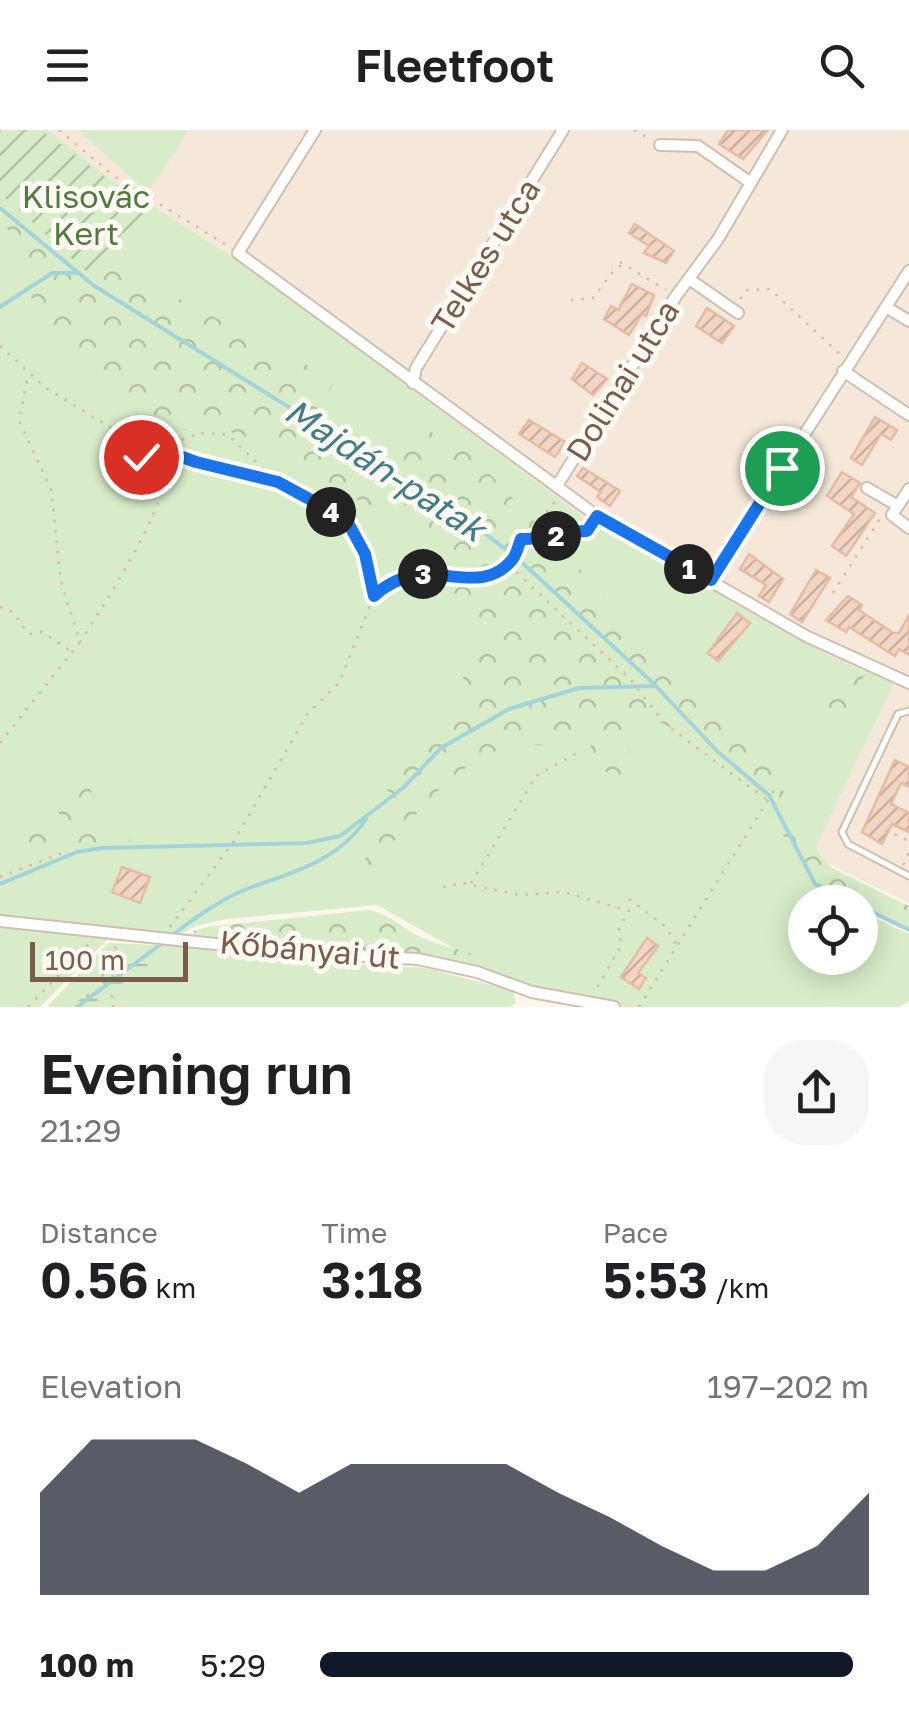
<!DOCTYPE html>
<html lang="en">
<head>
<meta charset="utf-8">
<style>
	:root { --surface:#fff; --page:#f6f6f6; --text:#202124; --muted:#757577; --accent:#111827 }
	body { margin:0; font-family:"Golos Text",sans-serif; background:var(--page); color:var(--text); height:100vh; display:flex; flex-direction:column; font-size:38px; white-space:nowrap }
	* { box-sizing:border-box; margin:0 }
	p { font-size:32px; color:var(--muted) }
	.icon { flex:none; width:55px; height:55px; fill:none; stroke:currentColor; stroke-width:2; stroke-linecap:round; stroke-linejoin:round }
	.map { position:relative; height:877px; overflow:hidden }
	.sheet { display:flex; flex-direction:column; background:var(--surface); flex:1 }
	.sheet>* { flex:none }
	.buttons { position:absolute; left:788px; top:755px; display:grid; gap:20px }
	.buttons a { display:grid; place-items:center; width:90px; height:90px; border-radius:50%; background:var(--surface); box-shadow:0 5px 25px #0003; font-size:50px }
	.scale { position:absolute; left:30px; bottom:25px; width:158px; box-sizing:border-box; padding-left:10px; border:5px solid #7a5c4d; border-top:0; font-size:28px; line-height:35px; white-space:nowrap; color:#7a5c4d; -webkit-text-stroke:8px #fffaf3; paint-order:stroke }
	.pin { position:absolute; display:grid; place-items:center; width:85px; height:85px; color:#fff; margin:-42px; border:5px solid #fff; border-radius:50%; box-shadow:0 2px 10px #0007 }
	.km { position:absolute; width:50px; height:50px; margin:-25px; border-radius:50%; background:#222; color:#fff; font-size:28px; line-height:50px; text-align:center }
	.round { display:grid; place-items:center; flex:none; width:105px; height:105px; border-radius:40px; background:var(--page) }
	.overview { display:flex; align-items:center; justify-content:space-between; height:170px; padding:0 40px }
	h1 { font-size:55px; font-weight:600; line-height:75px }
	.metrics { display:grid; grid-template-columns:repeat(3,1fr); gap:15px; height:170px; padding:10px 40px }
	.metrics div { display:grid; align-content:center }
	.metrics b { font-size:50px; font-weight:600 }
	.metrics small { font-size:28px; font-weight:400 }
	.metrics p { font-size:28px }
	.chart { height:280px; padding:20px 40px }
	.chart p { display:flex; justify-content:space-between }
	.chart svg { width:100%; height:180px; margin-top:10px; fill:var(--accent); opacity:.7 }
	ul { padding:0 40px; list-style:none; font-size:32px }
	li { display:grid; grid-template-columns:160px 120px 1fr; align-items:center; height:75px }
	li i { height:25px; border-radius:12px; background:var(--accent) }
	header { display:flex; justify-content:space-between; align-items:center; height:130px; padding:0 40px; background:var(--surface); font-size:45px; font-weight:600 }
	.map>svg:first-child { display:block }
	.residential { fill:#f5e8da }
	.grass { fill:#d8ecc9 }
	.forest { fill:url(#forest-crowns) }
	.wetland { fill:url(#wetland-marsh) }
	.garden { fill:url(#garden-furrows) }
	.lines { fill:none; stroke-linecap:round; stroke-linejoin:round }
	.stream { stroke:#a5d3da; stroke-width:4 }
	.building { fill:url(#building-hatch); stroke:#e6bba3; stroke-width:2.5 }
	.lane-casing { stroke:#d1beb0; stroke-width:9 }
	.street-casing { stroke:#d1beb0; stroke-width:14 }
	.path { stroke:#d9b8a5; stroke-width:2.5; stroke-dasharray:2.5 8; stroke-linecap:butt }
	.lane { stroke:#fff; stroke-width:5 }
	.street { stroke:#fff; stroke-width:10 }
	.route-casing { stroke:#fff; stroke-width:20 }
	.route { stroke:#1a73e8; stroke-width:12 }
	.labels { text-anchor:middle; stroke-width:10; stroke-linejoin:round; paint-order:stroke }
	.park-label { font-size:32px; fill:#537a41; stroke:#fffaf3 }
	.street-label { font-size:32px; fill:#7a5c4d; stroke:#fffaf3 }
	.water-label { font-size:35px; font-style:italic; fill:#437c86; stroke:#fffaf3 }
</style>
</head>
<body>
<header><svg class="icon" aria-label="menu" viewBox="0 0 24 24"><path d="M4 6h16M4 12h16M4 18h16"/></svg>Fleetfoot<svg class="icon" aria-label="search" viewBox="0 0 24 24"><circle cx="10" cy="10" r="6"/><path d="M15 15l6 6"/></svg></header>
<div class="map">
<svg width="909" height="877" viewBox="0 0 909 877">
	<defs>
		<pattern id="forest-crowns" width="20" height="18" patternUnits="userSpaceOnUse" patternTransform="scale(2.5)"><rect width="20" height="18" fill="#d8ecc9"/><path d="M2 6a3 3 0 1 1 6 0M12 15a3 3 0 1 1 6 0" fill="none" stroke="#b4c2a5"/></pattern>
		<pattern id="wetland-marsh" width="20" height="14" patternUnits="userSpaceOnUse" patternTransform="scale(2.5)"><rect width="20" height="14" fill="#d8ecc9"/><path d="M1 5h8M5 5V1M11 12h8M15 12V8" fill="none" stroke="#b4c2a5"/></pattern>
		<pattern id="garden-furrows" width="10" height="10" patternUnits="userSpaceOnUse" patternTransform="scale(2.5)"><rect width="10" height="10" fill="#d8ecc9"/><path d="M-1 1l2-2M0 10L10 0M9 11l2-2" fill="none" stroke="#b4c2a5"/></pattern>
		<pattern id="building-hatch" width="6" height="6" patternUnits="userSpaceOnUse" patternTransform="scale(2.5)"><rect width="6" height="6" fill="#f3d5c3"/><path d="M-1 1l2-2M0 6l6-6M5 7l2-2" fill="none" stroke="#cab0a1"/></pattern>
	</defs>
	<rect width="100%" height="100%" fill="#fdf6ec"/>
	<path class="residential" d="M 48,0 L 909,0 L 909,773 L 825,732 L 527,348 L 239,131 L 111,49 Z"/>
	<path class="grass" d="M 0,0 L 48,0 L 111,49 L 239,131 L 585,388 L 830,526 L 894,553 L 816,716 L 821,733 L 817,761 L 841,772 L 805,772 L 805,828 L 860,828 L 860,781 L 909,804 L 909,871 L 898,877 L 614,877 L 532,862 L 377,775 L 227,789 L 195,796 L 164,814 L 107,810 L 40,877 L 0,877 Z
		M 78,0 L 189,0 L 148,63 Z
		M 108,813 L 176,816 L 268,829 L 426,838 L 513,861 L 516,873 L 510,877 L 47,877 Z"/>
	<path class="forest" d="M 0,50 L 69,112 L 336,250 L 312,289 L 392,339 L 423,297 L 472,325 L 775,645 L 812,716 L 832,738 L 909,776 L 909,798 L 815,754 L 751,657 L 716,621 L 646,585 L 629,608 L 630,636 L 616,648 L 591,632 L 590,596 L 558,620 C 548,618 536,613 527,614 C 457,618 401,703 362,752 L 354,747 L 374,715 L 388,658 L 404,628 L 452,585 L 477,502 L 464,467 L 434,456 L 449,421 L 242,305 L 203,295 L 161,306 L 77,236 L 31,167 L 37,141 L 0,88 Z
		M 843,535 L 864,546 L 838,594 L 817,582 Z
		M 69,645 L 88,654 L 101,682 L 93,693 L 102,700 L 128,693 L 130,712 L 18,726 L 13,721 L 35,698 L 57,707 L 70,700 L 48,667 L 61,663 Z
		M 369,780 C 392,784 404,801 425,809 C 451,819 477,823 502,835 L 504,848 L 465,835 L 192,807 L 194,801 L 207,797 Z"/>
	<path class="wetland" d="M 127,834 L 156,834 L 88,877 L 70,877 Z"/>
	<path class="garden" d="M 0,0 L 41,0 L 149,79 L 93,148 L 0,63 Z"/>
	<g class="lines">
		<path class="stream" d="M 0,78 L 93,155 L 452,379 L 516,427 L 653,553 L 718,622 L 769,665 L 815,754 L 853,772
			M 0,177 L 52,143 L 79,143
			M 0,754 L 77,722 L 101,718 L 307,713 L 340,706 L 403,658 L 441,618 L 509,579 L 579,558 L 655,556
			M 860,776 L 909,800
			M 176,802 C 198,786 223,768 249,758 C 294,742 338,731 366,689
			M 77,877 L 165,811"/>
	</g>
	<path class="building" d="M 728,0 L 768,0 L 743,29 L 719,14 Z
		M 635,94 L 674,121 L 666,133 L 644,123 L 649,116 L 629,103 Z
		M 632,154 L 654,165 L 646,186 L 642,184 L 629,205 L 604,189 L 611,176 L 618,180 Z
		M 707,178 L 734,196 L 722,213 L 696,196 Z
		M 582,233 L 607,249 L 593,265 L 572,249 Z
		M 875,287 L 897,300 L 891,310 L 881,304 L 862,335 L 851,328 Z
		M 529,290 L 565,312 L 555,327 L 519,304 Z
		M 583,338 L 620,361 L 610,376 L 597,367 L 601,362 L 577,346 Z
		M 842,342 L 860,353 L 851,367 L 875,383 L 846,426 L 832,416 L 854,384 L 827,366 Z
		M 749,424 L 783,449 L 769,472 L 759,466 L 766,455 L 740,439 Z
		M 816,440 L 830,448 L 802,492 L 790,484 Z
		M 848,466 L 862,475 L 859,480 L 893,503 L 899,503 L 909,485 L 909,525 L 899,519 L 895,526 L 849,497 L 846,502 L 826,490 Z
		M 737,483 L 750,493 L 718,531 L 708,523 Z
		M 895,630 L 909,637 L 909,657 L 901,653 L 891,674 L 909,683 L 909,702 L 892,694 L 882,714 L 862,702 Z
		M 122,737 L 150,747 L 140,773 L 112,762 Z
		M 647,808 L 658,816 L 638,843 L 646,848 L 639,859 L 621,847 Z"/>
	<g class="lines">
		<defs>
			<path id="lane" d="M 909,581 L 898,584 L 842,702 L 848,714 L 909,746"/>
			<path id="street" d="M 315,0 L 238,123 L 597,386 L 806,506 L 909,553
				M 660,15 L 698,16 L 748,51
				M 689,149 L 738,183
				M 886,177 L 909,191
				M 843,241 L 909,285
				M 413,253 L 416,238 L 563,0
				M 558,354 L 676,166 L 718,109 L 782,0
				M 867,358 L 898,376
				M 909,359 L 892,385 L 909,398
				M 711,450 L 909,141
				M 0,791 L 290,822 L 418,829 L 477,842 L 532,862 L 614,877"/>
		</defs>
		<use href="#lane" class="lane-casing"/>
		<use href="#street" class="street-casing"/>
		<path class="path" d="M 59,0 L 114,46 L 228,116
			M 634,0 L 650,9
			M 620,132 L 666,160
			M 740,169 L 747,160 L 770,159 L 844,228
			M 571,170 L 593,168 L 614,140 L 623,134
			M 0,216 L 46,258 L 126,307 L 197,332 L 278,352 L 346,389 L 365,424 L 374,465
			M 162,317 L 200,303 L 228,305 L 276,351
			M 527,407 L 556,370
			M 509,435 L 630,549 L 665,594 L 766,669
			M 833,463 L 881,387
			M 0,477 L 13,482 L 28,504 L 42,502 L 71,521
			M 80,512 C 100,481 174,368 164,336 L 141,327 L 127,308
			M 0,613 L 80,512 L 61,452 L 51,359 L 19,291 L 28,246
			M 885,700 L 909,711
			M 903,735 L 909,722
			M 0,747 L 62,723
			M 471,753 L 536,646 L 577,623
			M 443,757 L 462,753 L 520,765 L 564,762 L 629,781 L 619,798 L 621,816 L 594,863
			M 629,769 L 665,796 L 676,814
			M 170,797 L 234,711 L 308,583 L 339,553 L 374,466 L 392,449 L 429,442 L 469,449 L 492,446 L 516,427 L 521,409 C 544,410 563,401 587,401 L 590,396
			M 102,846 L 113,833 L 116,814
			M 112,865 L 113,877
			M 28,877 L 93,810
			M 639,877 L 778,654"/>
		<use href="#lane" class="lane"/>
		<use href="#street" class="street"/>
	</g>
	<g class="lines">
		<defs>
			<path id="route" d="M 141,327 L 126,307 L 196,332 L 278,352 L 346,389 L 365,424 L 374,466 C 425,418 476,473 512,430 C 517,424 518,416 521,409 C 544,410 563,401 587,401 L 597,386 L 711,450 L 782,338"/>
		</defs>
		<use href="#route" class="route-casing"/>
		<use href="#route" class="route"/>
	</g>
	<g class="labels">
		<g class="park-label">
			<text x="86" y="78">Klisovác<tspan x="86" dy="37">Kert</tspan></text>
		</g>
		<g class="street-label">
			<text transform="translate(486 126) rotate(-58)" y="11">Telkes utca</text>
			<text transform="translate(623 251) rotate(-58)" y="11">Dolinai utca</text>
			<text transform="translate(310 820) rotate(5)" y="11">Kőbányai út</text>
		</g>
		<g class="water-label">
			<text transform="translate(385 340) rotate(33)" y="12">Majdán-patak</text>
		</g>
	</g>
</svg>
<div class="buttons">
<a><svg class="icon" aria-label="locate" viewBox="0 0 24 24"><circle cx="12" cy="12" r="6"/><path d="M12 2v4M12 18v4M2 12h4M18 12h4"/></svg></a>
</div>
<div class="scale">100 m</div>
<div class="pin" style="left:782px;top:338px;background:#1e9e55"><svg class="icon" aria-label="arrive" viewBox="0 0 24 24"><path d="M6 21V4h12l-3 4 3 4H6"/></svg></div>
<div class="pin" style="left:141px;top:327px;background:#d93025"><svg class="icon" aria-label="check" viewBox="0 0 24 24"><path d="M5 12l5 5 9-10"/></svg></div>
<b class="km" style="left:689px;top:439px">1</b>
<b class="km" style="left:556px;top:406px">2</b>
<b class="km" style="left:423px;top:444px">3</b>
<b class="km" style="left:331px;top:382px">4</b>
</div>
<section class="sheet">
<div class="overview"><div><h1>Evening run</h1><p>21:29</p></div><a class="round"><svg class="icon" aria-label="share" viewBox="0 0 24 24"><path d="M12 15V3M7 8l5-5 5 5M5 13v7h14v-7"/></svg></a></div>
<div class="metrics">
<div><p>Distance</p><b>0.56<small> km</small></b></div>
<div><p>Time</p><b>3:18</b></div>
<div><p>Pace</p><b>5:53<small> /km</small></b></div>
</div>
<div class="chart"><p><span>Elevation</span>197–202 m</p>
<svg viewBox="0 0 160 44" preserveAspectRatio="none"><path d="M0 44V19L10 6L20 6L30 6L40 12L50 19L60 12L70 12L80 12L90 12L100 19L110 25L120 32L130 38L140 38L150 32L160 19V44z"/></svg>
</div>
<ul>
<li><b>100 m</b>5:29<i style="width:97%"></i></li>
</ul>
</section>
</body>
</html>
